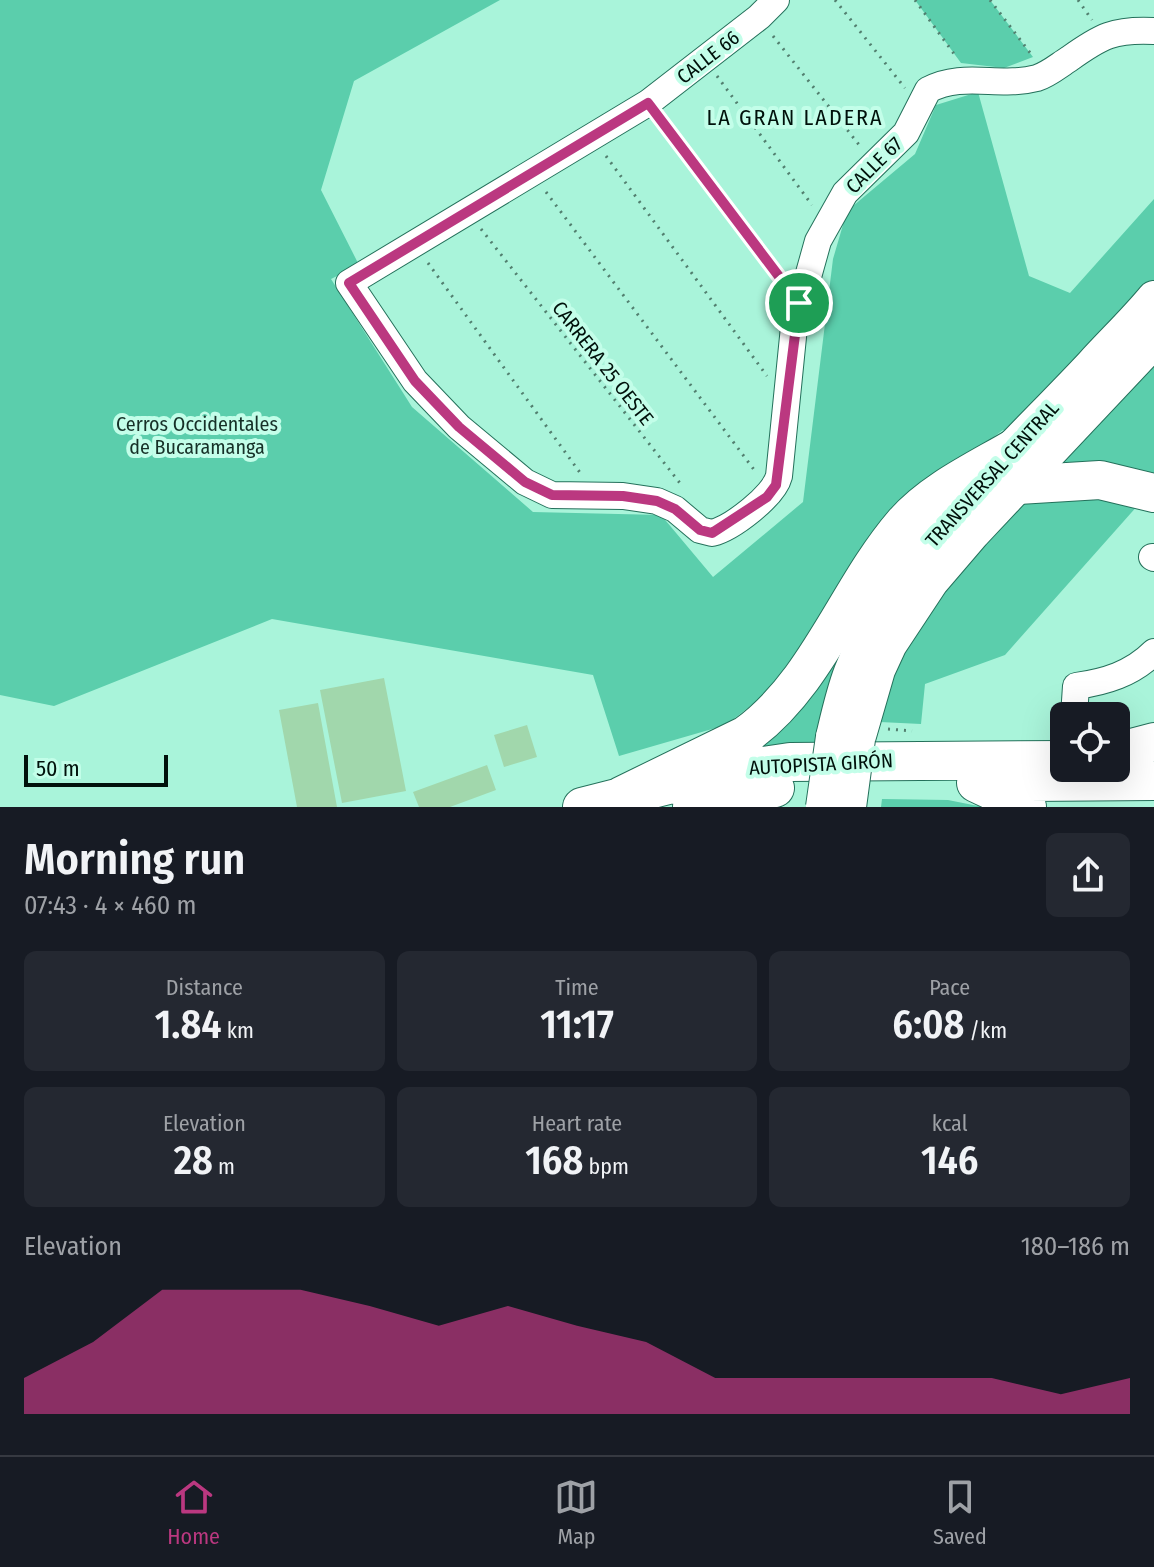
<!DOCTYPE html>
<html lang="en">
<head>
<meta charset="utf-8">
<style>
	:root { --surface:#171b24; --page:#242831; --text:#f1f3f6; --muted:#9ea1a6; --line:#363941; --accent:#bb3880 }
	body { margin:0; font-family:"Fira Sans Condensed",sans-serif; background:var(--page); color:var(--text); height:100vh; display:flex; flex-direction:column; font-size:30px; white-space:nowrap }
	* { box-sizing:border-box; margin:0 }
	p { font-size:26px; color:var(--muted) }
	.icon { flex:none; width:44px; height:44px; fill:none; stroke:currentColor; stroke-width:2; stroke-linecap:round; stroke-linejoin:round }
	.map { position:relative; height:807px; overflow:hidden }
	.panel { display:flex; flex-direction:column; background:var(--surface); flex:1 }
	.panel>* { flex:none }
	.fabs { position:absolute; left:1050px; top:702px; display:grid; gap:16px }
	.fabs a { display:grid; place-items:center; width:80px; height:80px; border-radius:12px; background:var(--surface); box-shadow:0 8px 32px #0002; font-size:40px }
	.scale { position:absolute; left:24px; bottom:20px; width:144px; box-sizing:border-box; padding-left:8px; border:4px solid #00110b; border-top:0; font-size:22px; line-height:28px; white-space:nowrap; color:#00110b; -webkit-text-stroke:6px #c3fee9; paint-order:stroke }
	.pin { position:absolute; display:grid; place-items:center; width:68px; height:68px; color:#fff; margin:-34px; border:4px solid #fff; border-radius:50%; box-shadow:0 2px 8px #0007 }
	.round { display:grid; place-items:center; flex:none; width:84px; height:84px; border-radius:12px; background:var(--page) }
	.summary { display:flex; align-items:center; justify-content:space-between; height:136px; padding:0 24px }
	h1 { font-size:44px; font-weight:600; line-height:60px }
	.stats { display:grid; grid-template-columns:repeat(3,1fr); gap:12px; height:136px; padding:8px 24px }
	.stats div { display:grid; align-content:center; border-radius:12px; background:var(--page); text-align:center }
	.stats b { font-size:40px; font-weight:600 }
	.stats small { font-size:22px; font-weight:400 }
	.stats p { font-size:22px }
	.chart { height:224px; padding:16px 24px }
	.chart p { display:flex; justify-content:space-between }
	.chart svg { width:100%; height:144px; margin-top:8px; fill:var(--accent); opacity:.7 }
	.menu { display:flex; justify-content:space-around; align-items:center; height:112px; border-top:2px solid var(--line); background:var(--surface); font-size:22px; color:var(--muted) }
	.menu a { display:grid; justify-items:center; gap:4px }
	.menu .on { color:var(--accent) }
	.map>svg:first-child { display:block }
	.green { fill:#5bceac }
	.building { fill:#a1d7ac }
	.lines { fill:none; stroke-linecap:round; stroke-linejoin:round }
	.minor-casing { stroke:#24715b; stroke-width:28 }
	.major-casing { stroke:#24715b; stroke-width:36 }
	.highway-casing { stroke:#24715b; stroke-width:40 }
	.path { stroke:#527f6f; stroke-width:3; stroke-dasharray:2 6; stroke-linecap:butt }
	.minor { stroke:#fff; stroke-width:26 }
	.major { stroke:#fff; stroke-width:34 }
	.highway { stroke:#fff; stroke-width:38 }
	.major-bridge-casing { stroke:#24715b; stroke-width:36; stroke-linecap:butt }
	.major-bridge { stroke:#fff; stroke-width:34 }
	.route-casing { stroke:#fff; stroke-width:16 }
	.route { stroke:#bb3880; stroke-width:10 }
	.labels { text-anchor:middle; stroke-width:8; stroke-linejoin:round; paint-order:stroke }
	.street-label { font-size:20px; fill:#00110b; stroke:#c3fee9 }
	.park-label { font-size:20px; fill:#163027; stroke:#c3fee9 }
	.neighbourhood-label { font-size:22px; letter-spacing:2px; fill:#00110b; stroke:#c3fee9 }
</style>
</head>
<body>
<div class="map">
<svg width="1154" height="807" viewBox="0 0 1154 807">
	<rect width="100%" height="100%" fill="#a9f4da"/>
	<path class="green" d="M 0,0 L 500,0 L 354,81 L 321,190 L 359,265 L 331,279 L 412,407 L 533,512 L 661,515 L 713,577 L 803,502 L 833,259 L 847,211 L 915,154 L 936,105 L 978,92 L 1029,276 L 1070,293 L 1154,199 L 1154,477 L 1063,467 L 1003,430 L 894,512 L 768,692 L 726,725 L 619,756 L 593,675 L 272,619 L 54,706 L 0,695 Z
		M 915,0 L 990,0 L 1033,57 L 1004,68 L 961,63 Z
		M 1056,494 L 1139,504 L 1005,655 L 925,684 L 921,724 L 880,722 L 888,686 L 917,625 L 1022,500 Z
		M 886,569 L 816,743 L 752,750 Z
		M 882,799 L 948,800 L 983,807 L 881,807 Z"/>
	<path class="building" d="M 384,678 L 406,791 L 342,803 L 320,690 Z
		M 318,703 L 337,807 L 297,807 L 279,710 Z
		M 527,725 L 537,757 L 504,767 L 494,735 Z
		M 487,765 L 496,790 L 450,807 L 419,807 L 413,792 Z"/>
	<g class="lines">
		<defs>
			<path id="minor" d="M 776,0 L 759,17 L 648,103 L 349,283 L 415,381 L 459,427 L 525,482 L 552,495 L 623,496 L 657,501 L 675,509 L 700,530 L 712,533 C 732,528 774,496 779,476 L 794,327 L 818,241 L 845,193 L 906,133 L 928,90 C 963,71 999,88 1037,78 C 1049,74 1058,66 1069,59 C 1101,36 1114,29 1154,31
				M 1152,557 L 1154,558
				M 1074,716 L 1076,686 C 1105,682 1132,674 1154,652"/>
			<path id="major" d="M 833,737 C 838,716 843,693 851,672 C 899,550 1004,459 1092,365 C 1112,343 1135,321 1154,298
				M 858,739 L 878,670 L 890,644 L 931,582 L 973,533 L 1154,341"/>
			<path id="highway" d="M 1018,485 L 1100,480 L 1154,493
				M 1116,752 L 1154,742
				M 1029,782 L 1154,781
				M 976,783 L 1027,807
				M 621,796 L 746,735 C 818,683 847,589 904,523 C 933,490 979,469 1016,447
				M 582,807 L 715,773 L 790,762 L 1064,760
				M 692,807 L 775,788"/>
		</defs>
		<use href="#minor" class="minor-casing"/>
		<use href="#major" class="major-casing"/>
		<use href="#highway" class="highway-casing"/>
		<path class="path" d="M 835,0 L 905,88
			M 915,0 L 957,58
			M 990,0 L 1031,54
			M 1078,0 L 1092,20
			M 773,36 L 860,146
			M 717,76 L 812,205
			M 663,122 L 783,282
			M 606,156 L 767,376
			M 546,192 L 755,471
			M 481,229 L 683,487
			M 428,263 L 581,474
			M 888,729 L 912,731"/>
		<use href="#minor" class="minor"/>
		<use href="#major" class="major"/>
		<use href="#highway" class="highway"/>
		<defs>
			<path id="major-bridge" d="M 823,807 L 833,737
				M 849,807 L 858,739"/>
		</defs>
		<use href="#major-bridge" class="major-bridge-casing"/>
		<use href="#major-bridge" class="major-bridge"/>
	</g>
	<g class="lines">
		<defs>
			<path id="route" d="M 648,103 L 799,303 L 776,485 L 767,497 L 712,533 L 700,530 L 675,509 L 657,501 L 623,496 L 552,495 L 525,482 L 459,427 L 415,381 L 349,283 Z"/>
		</defs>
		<use href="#route" class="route-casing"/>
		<use href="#route" class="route"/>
	</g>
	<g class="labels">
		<g class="street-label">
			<text transform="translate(708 57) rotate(-38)" y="7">CALLE 66</text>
			<text transform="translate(874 165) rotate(-45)" y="7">CALLE 67</text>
			<text transform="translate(603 363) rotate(52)" y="7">CARRERA 25 OESTE</text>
			<text transform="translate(992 474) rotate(-48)" y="7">TRANSVERSAL CENTRAL</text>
			<text transform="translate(821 764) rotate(-3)" y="7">AUTOPISTA GIRÓN</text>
		</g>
		<g class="park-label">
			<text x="197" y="431">Cerros Occidentales<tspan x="197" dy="23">de Bucaramanga</tspan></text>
		</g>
		<g class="neighbourhood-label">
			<text x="795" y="125">LA GRAN LADERA</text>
		</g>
	</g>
</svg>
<div class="fabs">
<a><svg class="icon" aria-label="locate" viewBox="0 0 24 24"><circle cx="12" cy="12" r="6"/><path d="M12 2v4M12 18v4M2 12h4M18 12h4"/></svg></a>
</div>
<div class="scale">50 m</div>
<div class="pin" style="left:799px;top:303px;background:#1e9e55"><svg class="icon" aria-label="arrive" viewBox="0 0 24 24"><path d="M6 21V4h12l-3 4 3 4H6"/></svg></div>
</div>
<section class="panel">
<div class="summary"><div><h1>Morning run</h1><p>07:43 · 4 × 460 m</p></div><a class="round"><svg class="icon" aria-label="share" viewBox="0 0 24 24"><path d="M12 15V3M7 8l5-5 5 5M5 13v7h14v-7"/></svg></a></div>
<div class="stats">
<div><p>Distance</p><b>1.84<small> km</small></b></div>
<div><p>Time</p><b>11:17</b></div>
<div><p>Pace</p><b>6:08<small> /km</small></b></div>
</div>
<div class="stats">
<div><p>Elevation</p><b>28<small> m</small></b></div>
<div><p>Heart rate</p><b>168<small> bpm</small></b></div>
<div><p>kcal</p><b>146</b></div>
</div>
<div class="chart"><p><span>Elevation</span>180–186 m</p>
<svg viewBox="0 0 160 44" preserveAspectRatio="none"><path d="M0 44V33L10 22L20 6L30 6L40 6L50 11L60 17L70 11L80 17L90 22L100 33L110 33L120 33L130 33L140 33L150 38L160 33V44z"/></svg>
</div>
</section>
<nav class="menu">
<a class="on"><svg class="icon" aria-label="home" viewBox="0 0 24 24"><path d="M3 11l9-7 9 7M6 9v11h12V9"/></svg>Home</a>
<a><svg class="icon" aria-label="map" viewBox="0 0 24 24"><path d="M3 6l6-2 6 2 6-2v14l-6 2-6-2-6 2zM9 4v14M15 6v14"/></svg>Map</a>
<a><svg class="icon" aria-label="saved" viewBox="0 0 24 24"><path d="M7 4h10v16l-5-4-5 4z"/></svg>Saved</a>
</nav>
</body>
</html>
